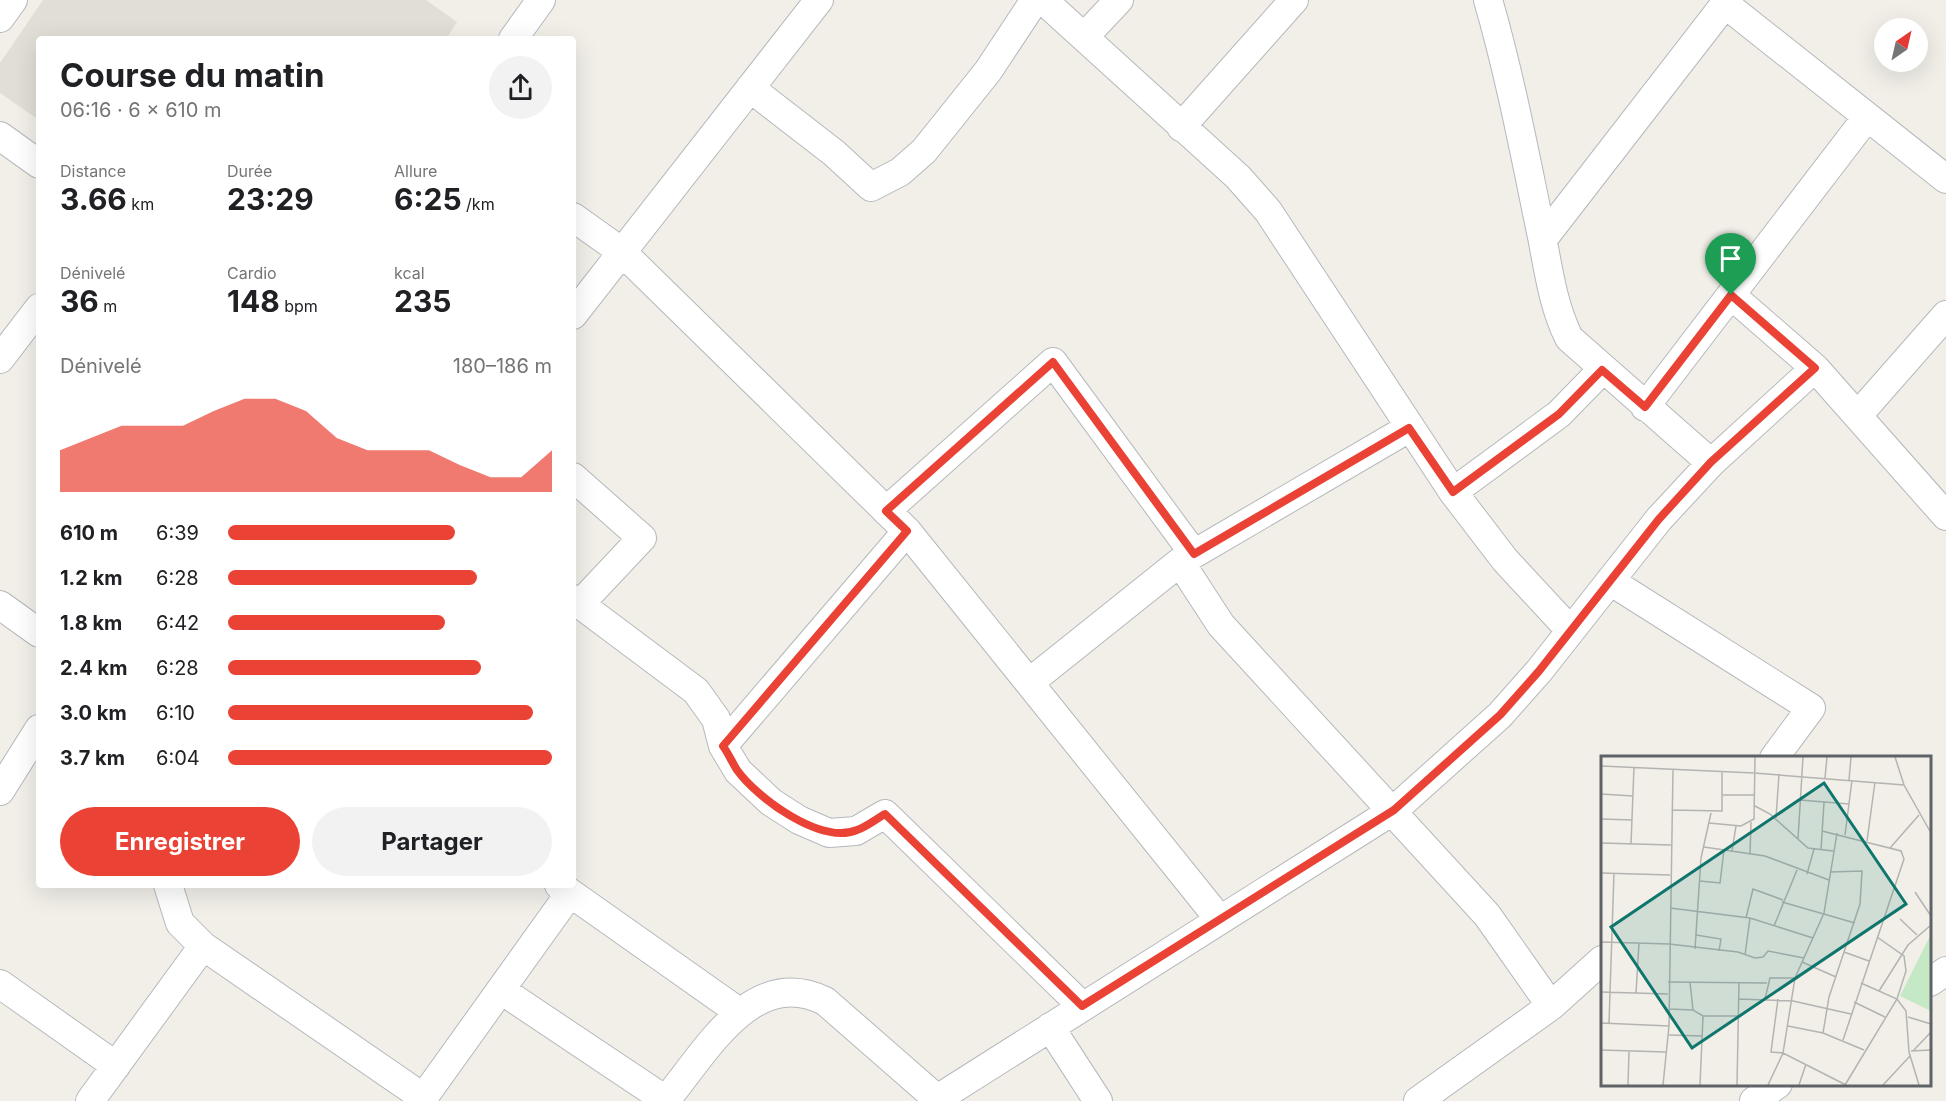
<!DOCTYPE html>
<html lang="fr">
<head>
<meta charset="utf-8">
<style>
	:root { --surface:#fff; --page:#f2f2f2; --text:#202124; --muted:#757577; --accent:#ea4335 }
	body { margin:0; font-family:Inter,sans-serif; background:var(--page); color:var(--text); height:100vh; display:flex; flex-direction:column; font-size:22px; white-space:nowrap }
	* { box-sizing:border-box; margin:0 }
	p { font-size:20px; color:var(--muted) }
	.icon { flex:none; width:33px; height:33px; fill:none; stroke:currentColor; stroke-width:2; stroke-linecap:round; stroke-linejoin:round }
	.map { position:relative; flex:1; overflow:hidden }
	.panel { position:absolute; left:36px; top:36px; width:540px; height:852px; display:flex; flex-direction:column; background:var(--surface); border-radius:6px; box-shadow:0 6px 24px #0002 }
	.panel>* { flex:none }
	.needle { width:39px; rotate:34deg }
	.tools { position:absolute; left:1874px; top:18px; display:grid; gap:12px }
	.tools a { display:grid; place-items:center; width:54px; height:54px; border-radius:50%; background:var(--surface); box-shadow:0 6px 24px #0002; font-size:30px }
	.pin { position:absolute; display:grid; place-items:center; width:51px; height:51px; color:#fff; margin:-62px -26px; border-radius:50% 50% 50% 0; rotate:-45deg; box-shadow:0 0 6px #0007 }
	.pin .icon { rotate:45deg }
	.round { display:grid; place-items:center; flex:none; width:63px; height:63px; border-radius:32px; background:var(--page) }
	.summary { display:flex; align-items:center; justify-content:space-between; height:102px; padding:0 24px }
	h1 { font-size:33px; font-weight:700; line-height:45px }
	.figures { display:grid; grid-template-columns:repeat(3,1fr); gap:9px; height:102px; padding:6px 24px }
	.figures div { display:grid; align-content:center }
	.figures b { font-size:30px; font-weight:700 }
	.figures small { font-size:16px; font-weight:400 }
	.figures p { font-size:16px }
	.chart { height:168px; padding:12px 24px }
	.chart p { display:flex; justify-content:space-between }
	.chart svg { width:100%; height:108px; margin-top:6px; fill:var(--accent); opacity:.7 }
	.primary-button { display:flex; gap:12px; margin-top:auto; padding:12px 24px }
	.primary-button a { flex:1; height:69px; border-radius:36px; background:var(--accent); color:#fff; font-size:24px; font-weight:700; line-height:69px; text-align:center }
	.primary-button a+a { background:var(--page); color:var(--text) }
	ul { padding:0 24px; list-style:none; font-size:20px }
	li { display:grid; grid-template-columns:96px 72px 1fr; align-items:center; height:45px }
	li i { height:15px; border-radius:8px; background:var(--accent) }
	.map>svg:first-child { display:block }
	.education { fill:#e1ded6 }
	.lines { fill:none; stroke-linecap:round; stroke-linejoin:round }
	.minor-casing { stroke:#b5b8bc; stroke-width:30 }
	.minor { stroke:#fff; stroke-width:28 }
	.route-casing { stroke:#fff; stroke-width:12 }
	.route { stroke:#ea4335; stroke-width:8 }
	.inset-road { fill:none; stroke:#b3b3b1; stroke-width:1.5 }
	.view { fill:#0f766e; fill-opacity:0.15; stroke:#0f766e; stroke-width:3 }
	.inset-edge { fill:none; stroke:#5f6368; stroke-width:3 }
</style>
</head>
<body>
<div class="map">
<svg width="1946" height="1101" viewBox="0 0 1946 1101">
	<rect width="100%" height="100%" fill="#f1efe8"/>
	<path class="education" d="M 43,0 L 426,0 L 457,22 L 446,39 L 39,39 L 39,120 L 0,93 L 0,63 Z"/>
	<g class="lines">
		<defs>
			<path id="minor" d="M 1043,0 L 1238,177 L 1268,211 L 1453,492 L 1505,560 L 1569,629
				M 1488,0 C 1510,75 1526,160 1542,237 C 1549,273 1553,305 1569,338 L 1711,463
				M 1725,4 L 1946,179
				M 0,18 L 13,0
				M 1085,36 L 1119,0
				M 513,39 L 541,0
				M 750,88 L 834,153 L 871,187 L 900,172 L 924,151 L 988,71 L 1035,0
				M 1181,127 L 1294,0
				M 0,136 L 39,164
				M 573,217 L 622,252 L 907,531 L 1220,920
				M 1543,239 L 1728,0
				M 1731,295 L 1815,368 L 1946,516
				M 573,315 L 819,0
				M 0,359 L 39,308
				M 1645,407 L 1867,117
				M 1859,414 L 1946,315
				M 573,477 L 642,538 L 580,604
				M 1453,492 L 1559,414 L 1602,370
				M 886,511 L 1053,362 L 1194,554
				M 1180,562 L 1221,625 L 1487,915 L 1551,1006
				M 1610,581 L 1811,708 L 1774,758
				M 573,599 L 696,691 L 716,719 L 723,746 L 738,771 L 771,802 L 799,820 L 829,833 L 856,831 L 885,814 L 1082,1006
				M 0,605 L 39,633
				M 1030,682 L 1180,562 L 1409,428
				M 723,746 L 907,531
				M 0,791 L 39,729
				M 168,885 L 180,923 L 203,946 L 424,1098
				M 559,885 L 739,1012
				M 1930,982 L 1946,971
				M 0,984 L 116,1066
				M 501,990 L 667,1101
				M 1050,1027 L 1098,1101
				M 666,1100 C 706,1052 752,965 825,1001 L 936,1098
				M 90,1101 L 203,946
				M 421,1101 L 570,893
				M 934,1101 L 1394,810 L 1500,715 L 1539,671 L 1659,519 L 1711,463 L 1815,368
				M 1418,1101 L 1551,1006 L 1602,960
				M 1754,1101 L 1778,1084"/>
		</defs>
		<use href="#minor" class="minor-casing"/>
		<use href="#minor" class="minor"/>
	</g>
	<g class="lines">
		<defs>
			<path id="route" d="M 1731,295 L 1815,368 L 1711,462 L 1659,519 L 1539,671 L 1500,715 L 1394,810 L 1082,1006 L 885,814 C 876,819 866,827 857,830 C 821,845 757,798 737,770 C 732,762 728,753 723,746 L 907,531 L 886,511 L 1053,362 L 1194,554 L 1409,428 L 1453,492 L 1559,414 L 1602,370 L 1645,407 Z"/>
		</defs>
		<use href="#route" class="route-casing"/>
		<use href="#route" class="route"/>
	</g>
	<g transform="translate(1601 756)">
		<rect width="330" height="330" fill="#f1efe8"/>
		<path d="M 330,178 L 330,255 L 299,240 Z" fill="#c5e8c5"/>
		<path class="inset-road" d="M 294,1 L 303,29 L 330,77M 0,10 L 153,17 L 303,29M 224,22 L 226,1M 248,24 L 250,1M 0,38 L 32,40M 122,39 L 154,39M 199,44 L 248,48M 154,50 L 169,58 L 207,92 L 232,95M 71,54 L 121,55 L 121,15M 175,62 L 178,18M 0,63 L 31,64M 108,67 L 140,70 L 153,63 L 154,1M 221,75 L 300,95 L 303,103 L 242,284M 244,79 L 251,24M 197,83 L 202,1M 266,85 L 274,26M 0,87 L 70,89M 30,88 L 33,11M 103,91 L 164,100 L 228,124M 289,92 L 318,59M 220,94 L 223,46M 131,95 L 135,70M 149,98 L 150,66M 0,117 L 69,119M 206,118 L 213,93M 99,125 L 119,127 L 123,94M 314,136 L 330,160M 181,146 L 254,167M 69,152 L 149,162 L 212,182M 145,162 L 152,133 L 182,144M 299,163 L 316,179M 173,170 L 196,114M 95,179 L 120,183 L 118,195M 0,186 L 68,188 L 137,196 L 154,202 L 162,201 L 167,195 L 203,202M 94,193 L 100,102 L 110,57M 243,196 L 268,205M 144,199 L 149,162M 201,206 L 235,221M 67,226 L 166,227M 89,226 L 92,254M 260,227 L 296,243 L 305,255 L 308,296 L 318,329M 278,235 L 307,189 L 330,169M 0,236 L 67,238M 35,237 L 38,187M 138,243 L 192,245 L 250,258M 164,243 L 169,222 L 194,222M 177,243 L 170,296 L 182,297 L 245,329M 253,246 L 284,261M 68,253 L 92,254 L 102,260 L 137,260M 307,261 L 330,268M 0,267 L 68,270M 8,267 L 13,117M 187,270 L 222,277 L 263,294M 222,277 L 228,241 L 259,148 L 261,115 L 229,116M 68,279 L 101,280M 0,294 L 65,296M 310,295 L 330,294M 312,295 L 330,276M 27,329 L 28,295M 62,329 L 68,270 L 72,13M 99,329 L 102,260M 136,329 L 138,227M 167,329 L 182,297 L 194,222 L 223,157 L 236,77M 198,329 L 205,308M 244,329 L 296,243 L 305,215 L 303,200 L 276,181M 282,329 L 309,300"/>
		<path class="view" d="M 223,27 L 305,148 L 91,292 L 10,171 Z"/>
		<rect width="330" height="330" class="inset-edge"/>
	</g>
</svg>
<div class="tools">
<a><svg class="needle" viewBox="-14 -14 28 28"><path d="M0-13l5 13h-10z" fill="#e53935"/><path d="M0 13l5-13h-10z" fill="#757577"/></svg></a>
</div>
<div class="pin" style="left:1731px;top:295px;background:#1e9e55"><svg class="icon" aria-label="arrive" viewBox="0 0 24 24"><path d="M6 21V4h12l-3 4 3 4H6"/></svg></div>
<section class="panel">
<div class="summary"><div><h1>Course du matin</h1><p>06:16 · 6 × 610 m</p></div><a class="round"><svg class="icon" aria-label="share" viewBox="0 0 24 24"><path d="M12 15V3M7 8l5-5 5 5M5 13v7h14v-7"/></svg></a></div>
<div class="figures">
<div><p>Distance</p><b>3.66<small> km</small></b></div>
<div><p>Durée</p><b>23:29</b></div>
<div><p>Allure</p><b>6:25<small> /km</small></b></div>
</div>
<div class="figures">
<div><p>Dénivelé</p><b>36<small> m</small></b></div>
<div><p>Cardio</p><b>148<small> bpm</small></b></div>
<div><p>kcal</p><b>235</b></div>
</div>
<div class="chart"><p><span>Dénivelé</span>180–186 m</p>
<svg viewBox="0 0 160 44" preserveAspectRatio="none"><path d="M0 44V27L10 22L20 17L30 17L40 17L50 11L60 6L70 6L80 11L90 22L100 27L110 27L120 27L130 33L140 38L150 38L160 27V44z"/></svg>
</div>
<ul>
<li><b>610 m</b>6:39<i style="width:70%"></i></li>
<li><b>1.2 km</b>6:28<i style="width:77%"></i></li>
<li><b>1.8 km</b>6:42<i style="width:67%"></i></li>
<li><b>2.4 km</b>6:28<i style="width:78%"></i></li>
<li><b>3.0 km</b>6:10<i style="width:94%"></i></li>
<li><b>3.7 km</b>6:04<i style="width:100%"></i></li>
</ul>
<div class="primary-button"><a>Enregistrer</a><a>Partager</a></div>
</section>
</div>
</body>
</html>
